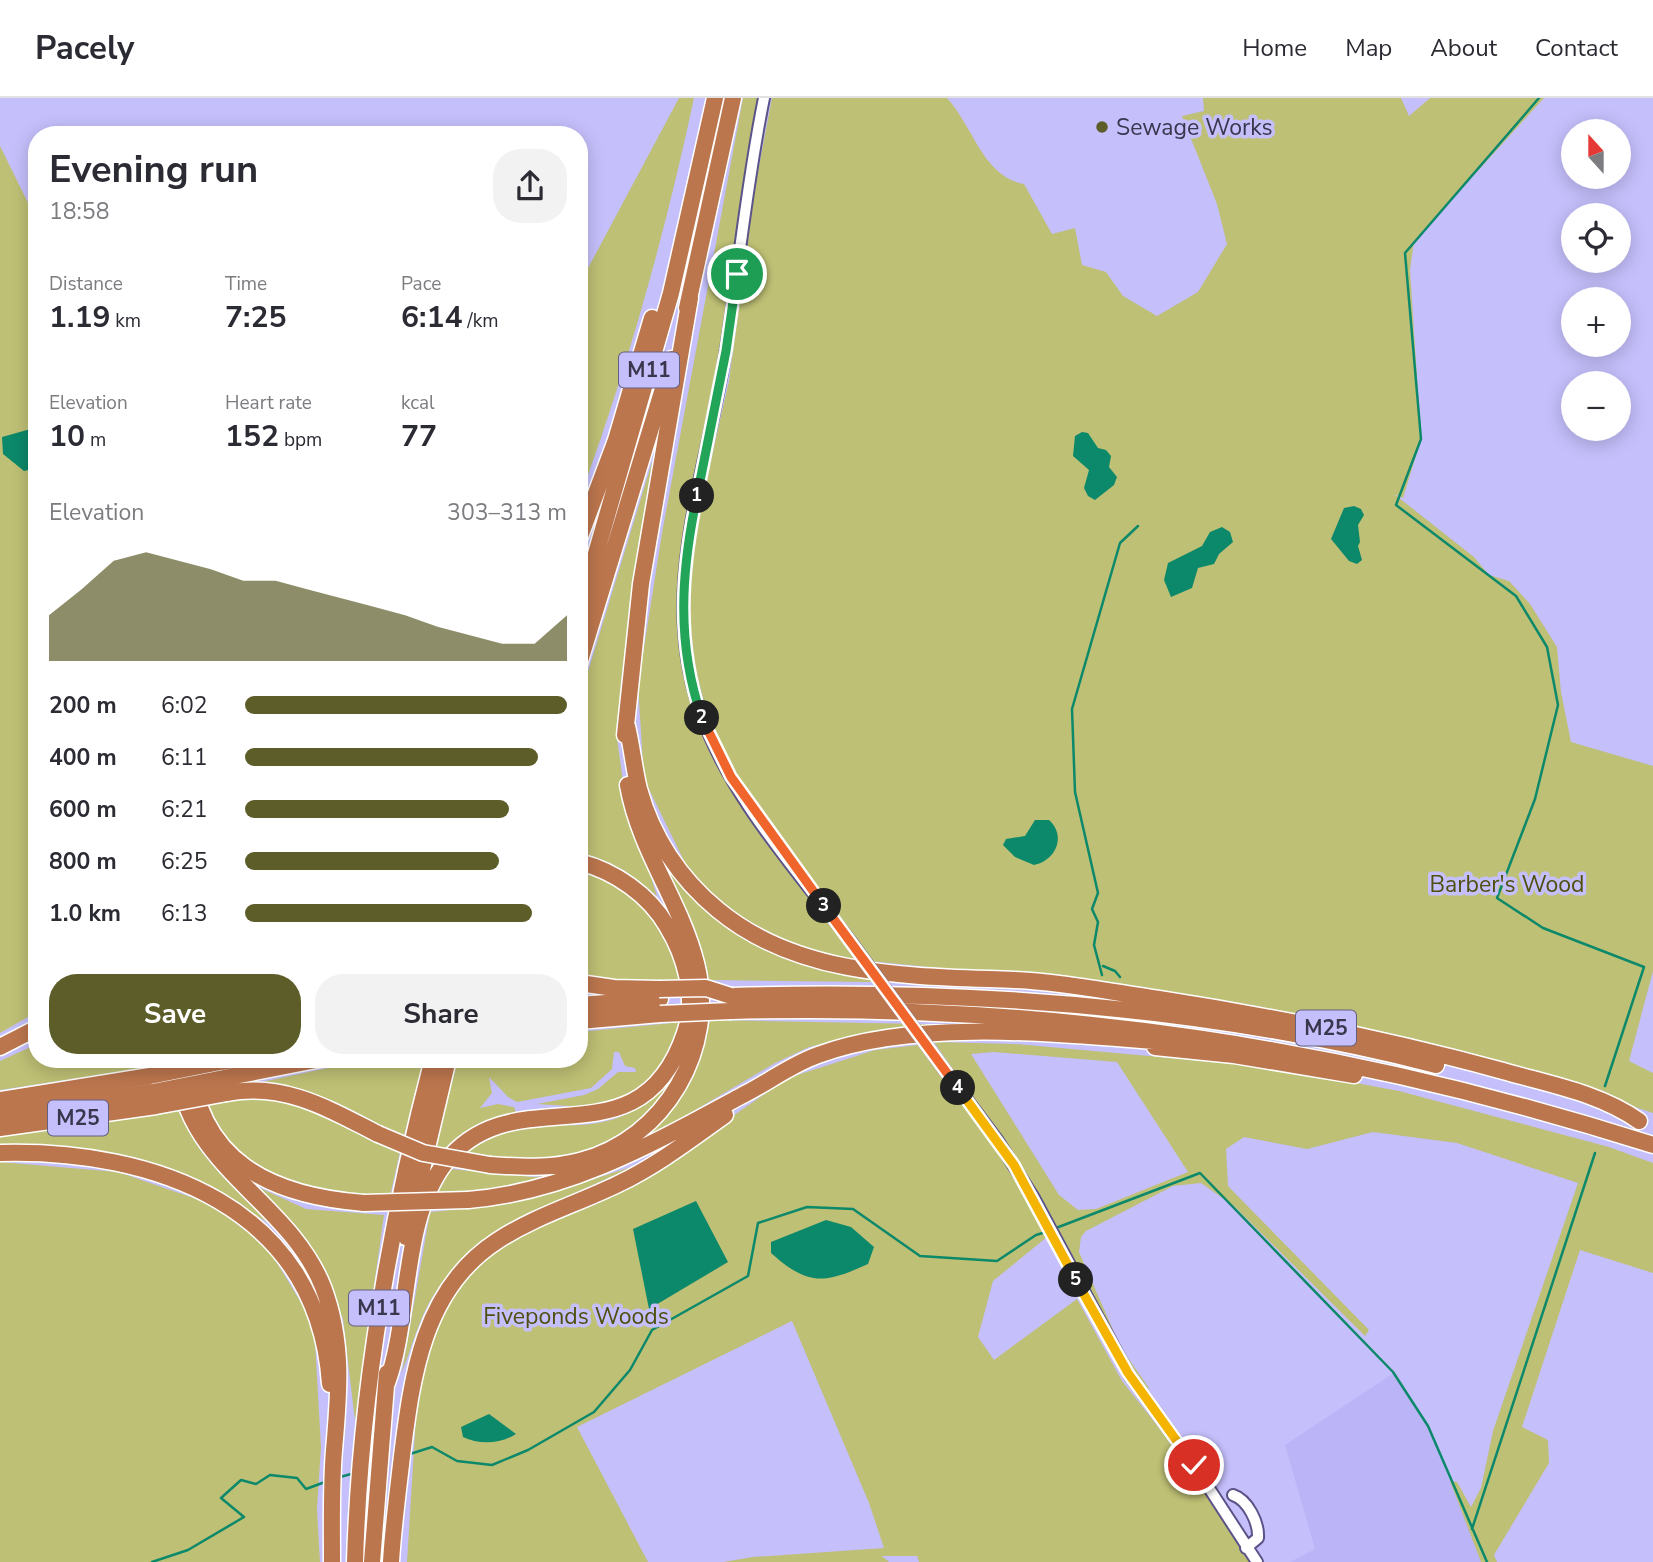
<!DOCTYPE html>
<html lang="en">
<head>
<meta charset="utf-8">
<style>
	:root { --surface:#fff; --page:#f2f2f3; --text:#2b2b33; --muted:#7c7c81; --line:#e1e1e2; --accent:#5d5d2a }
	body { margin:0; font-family:"Nunito Sans",sans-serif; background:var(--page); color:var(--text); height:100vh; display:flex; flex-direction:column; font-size:26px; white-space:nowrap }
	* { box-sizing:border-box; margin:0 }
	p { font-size:23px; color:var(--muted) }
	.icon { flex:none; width:38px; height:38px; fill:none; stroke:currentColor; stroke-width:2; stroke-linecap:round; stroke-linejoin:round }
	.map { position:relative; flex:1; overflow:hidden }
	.drawer { position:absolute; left:28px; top:28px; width:560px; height:942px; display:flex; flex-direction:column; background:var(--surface); border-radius:28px; box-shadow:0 4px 18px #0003 }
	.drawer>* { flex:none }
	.needle { width:46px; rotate:339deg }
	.buttons { position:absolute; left:1561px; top:21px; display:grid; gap:14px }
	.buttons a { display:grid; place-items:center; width:70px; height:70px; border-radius:50%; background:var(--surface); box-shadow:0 4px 18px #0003; font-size:35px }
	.pin { position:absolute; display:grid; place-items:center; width:60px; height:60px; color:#fff; margin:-30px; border:4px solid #fff; border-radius:50%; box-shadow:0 2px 7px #0007 }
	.km { position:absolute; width:35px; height:35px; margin:-18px; border-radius:50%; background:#222; color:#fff; font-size:19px; line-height:35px; text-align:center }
	.round { display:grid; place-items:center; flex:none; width:74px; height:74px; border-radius:28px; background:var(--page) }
	.summary { display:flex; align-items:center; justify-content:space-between; height:119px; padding:0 21px }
	h1 { font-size:38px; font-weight:700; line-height:52px }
	.figures { display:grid; grid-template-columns:repeat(3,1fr); gap:10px; height:119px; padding:7px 21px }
	.figures div { display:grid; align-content:center }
	.figures b { font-size:30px; font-weight:700 }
	.figures small { font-size:19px; font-weight:400 }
	.figures p { font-size:19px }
	.chart { height:196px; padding:14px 21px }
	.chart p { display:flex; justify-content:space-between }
	.chart svg { width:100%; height:126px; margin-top:7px; fill:var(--accent); opacity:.7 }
	.button { display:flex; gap:14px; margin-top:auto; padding:14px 21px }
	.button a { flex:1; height:80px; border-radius:28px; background:var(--accent); color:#fff; font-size:28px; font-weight:700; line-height:80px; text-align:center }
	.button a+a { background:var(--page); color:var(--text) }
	ul { padding:0 21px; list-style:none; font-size:23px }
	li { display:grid; grid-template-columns:112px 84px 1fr; align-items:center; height:52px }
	li i { height:18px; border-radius:9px; background:var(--accent) }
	header { display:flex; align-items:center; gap:42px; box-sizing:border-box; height:98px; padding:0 35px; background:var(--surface); border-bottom:2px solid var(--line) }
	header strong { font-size:33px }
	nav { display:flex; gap:38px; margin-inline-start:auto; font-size:24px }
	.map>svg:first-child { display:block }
	.built { fill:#bbb4f6 }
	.green { fill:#bec075; fill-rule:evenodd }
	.water { fill:#0c886a }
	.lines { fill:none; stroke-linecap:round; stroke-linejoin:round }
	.stream { stroke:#0c886a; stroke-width:2.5 }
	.minor-casing { stroke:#5c5488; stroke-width:14 }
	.highway-casing { stroke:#fff; stroke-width:19 }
	.minor { stroke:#fff; stroke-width:10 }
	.highway { stroke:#bc764e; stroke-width:16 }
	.minor-bridge-casing { stroke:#5c5488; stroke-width:14; stroke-linecap:butt }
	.highway-bridge-casing { stroke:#fff; stroke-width:19; stroke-linecap:butt }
	.minor-bridge { stroke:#fff; stroke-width:10 }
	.highway-bridge { stroke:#bc764e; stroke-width:16 }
	.split-1-casing { stroke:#fff; stroke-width:14 }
	.split-2-casing { stroke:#fff; stroke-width:14 }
	.split-3-casing { stroke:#fff; stroke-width:14 }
	.split-4-casing { stroke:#fff; stroke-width:14 }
	.split-5-casing { stroke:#fff; stroke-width:14 }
	.split-6-casing { stroke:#fff; stroke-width:14 }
	.split-1 { stroke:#22a559; stroke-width:9 }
	.split-2 { stroke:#22a559; stroke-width:9 }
	.split-3 { stroke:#f0652b; stroke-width:9 }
	.split-4 { stroke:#f0652b; stroke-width:9 }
	.split-5 { stroke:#f5b400; stroke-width:9 }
	.split-6 { stroke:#f5b400; stroke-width:9 }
	.poi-dot { fill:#5d5d2a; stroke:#c5bffb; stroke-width:2.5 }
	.labels { text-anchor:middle; stroke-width:7; stroke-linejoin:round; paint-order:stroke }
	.shield { fill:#c5bffb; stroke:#635f82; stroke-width:2 }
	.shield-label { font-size:21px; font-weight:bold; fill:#39364e }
	.poi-label { font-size:23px; fill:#39364e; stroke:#c5bffb; text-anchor:start }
	.park-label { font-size:23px; fill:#4f4f0e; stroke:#c5bffb }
</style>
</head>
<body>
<header>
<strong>Pacely</strong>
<nav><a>Home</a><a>Map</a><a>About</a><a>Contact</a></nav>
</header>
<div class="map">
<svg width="1653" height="1464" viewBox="0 0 1653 1464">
	<rect width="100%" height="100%" fill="#c5bffb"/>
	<path class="built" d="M 1394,1275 L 1428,1328 L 1482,1464 L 1290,1464 L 1315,1451 L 1285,1347 Z"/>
	<path class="green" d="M 679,0 L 694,0 C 665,137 627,271 579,402 L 579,187 Z
		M 743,0 L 762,0 L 698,418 L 729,283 L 755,89 L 772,0 L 947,0 C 973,28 983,79 1024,86 L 1052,136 L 1075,130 L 1082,167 L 1106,174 L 1123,198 L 1157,218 L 1198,194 L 1227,146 L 1217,106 L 1182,18 L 1204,13 L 1203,0 L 1401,0 L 1409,18 L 1430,0 L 1544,0 L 1414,143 L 1410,172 L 1421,341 L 1403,400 L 1394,396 L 1474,459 L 1489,477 L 1509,483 L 1530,506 L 1557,549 L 1561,594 L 1571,644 L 1653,668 L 1653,873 L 1629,963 L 1653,975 L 1653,1015 L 1509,967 L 1257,908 L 1123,888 L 838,860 L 788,845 L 735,818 L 688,771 L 644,681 L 638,587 L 662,435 Z
		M 0,48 L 37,123 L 37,914 L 0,935 Z
		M 653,361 L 621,586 L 617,640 L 625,698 L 657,798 L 625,773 L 579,753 L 579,603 Z
		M 662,763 C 700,804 740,844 794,864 C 817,872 844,874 868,878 L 873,884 L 709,882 L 689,820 Z
		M 579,772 C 637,790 668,822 681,883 L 604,882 L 579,876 Z
		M 710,922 L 974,927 L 870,934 L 809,949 L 775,965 L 636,1047 L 669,1017 L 701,959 Z
		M 682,924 L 665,968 L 620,1005 L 585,1009 L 537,1006 L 584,997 L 598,991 L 618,974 L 636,974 L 635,970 L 625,968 L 619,954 L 614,954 L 612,971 L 591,990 L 517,1004 L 508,999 L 489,979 L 492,995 L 480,1010 L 498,1006 L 514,1009 L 516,1015 L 484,1025 L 446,1052 L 435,1049 L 458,961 L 579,961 L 579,934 Z
		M 934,944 L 1015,946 L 1271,969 L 1399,993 L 1609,1049 L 1653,1065 L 1653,1175 L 1580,1152 L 1522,1329 L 1548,1342 L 1549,1365 L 1494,1457 L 1497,1464 L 1481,1464 L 1450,1383 L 1457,1384 L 1471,1409 L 1481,1390 L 1493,1333 L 1578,1085 L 1457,1045 L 1373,1034 L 1307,1051 L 1244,1039 L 1226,1051 L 1228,1088 L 1369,1232 L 1365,1238 L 1234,1108 L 1201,1085 L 1173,1088 L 1086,1133 L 1081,1139 L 1079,1154 L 1121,1250 L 1149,1290 L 1144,1294 L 1015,1062 ZM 993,954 L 1117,964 L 1188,1074 L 1096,1111 L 1078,1112 L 1059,1097 L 971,956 Z
		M 37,946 L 37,961 L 170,961 L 171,966 L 0,992 L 0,963 Z
		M 918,947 L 1012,1074 L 1047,1139 L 993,1183 L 978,1239 L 994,1262 L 1077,1201 L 1122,1283 L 1185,1363 L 1250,1464 L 919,1464 L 917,1458 L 882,1458 L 889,1464 L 723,1464 L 753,1459 L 884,1450 L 869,1405 L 792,1223 L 577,1329 L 648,1464 L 407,1464 L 419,1269 L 438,1220 L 464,1180 L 492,1152 L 689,1048 L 788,980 L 875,952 Z
		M 370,961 L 424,961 L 404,1038 L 310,994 L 262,984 Z
		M 683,961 C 641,1059 559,1073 463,1055 C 482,1045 500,1034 522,1030 C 541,1025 561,1028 580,1027 C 631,1024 657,1002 683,961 Z
		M 228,1000 L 278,1002 L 299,1007 L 400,1054 L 390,1098 C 351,1098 308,1094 271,1081 C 245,1072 212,1030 207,1004 Z
		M 179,1009 C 192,1057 237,1090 270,1126 L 215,1092 L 169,1073 L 0,1051 L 0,1033 Z
		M 0,1064 L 118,1074 L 211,1106 L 268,1150 L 314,1226 L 321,1349 L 317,1411 L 320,1464 L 0,1464 Z
		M 642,1065 C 575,1096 478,1131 435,1195 C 420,1217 412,1249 402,1274 L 430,1114 C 511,1108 566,1091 642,1065 Z
		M 451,1071 L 534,1079 L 562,1077 L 505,1090 L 436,1098 Z
		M 251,1086 L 306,1111 L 384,1117 L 355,1323 L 343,1221 L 319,1163 Z"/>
	<path class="water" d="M 27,332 L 34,332 L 37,337 L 37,370 L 24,373 L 3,356 L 2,339 Z
		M 1082,334 L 1088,335 L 1098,350 L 1106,352 L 1111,358 L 1109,369 L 1117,379 L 1114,387 L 1095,402 L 1088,398 L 1084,390 L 1089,372 L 1073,358 L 1075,338 Z
		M 1354,408 L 1361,411 L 1364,417 L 1358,427 L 1360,444 L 1358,448 L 1362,462 L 1357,466 L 1349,463 L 1331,441 L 1344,410 Z
		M 1222,429 L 1230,434 L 1233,444 L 1219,456 L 1214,466 L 1198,470 L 1192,490 L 1171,499 L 1164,482 L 1168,465 L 1202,448 L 1210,434 Z
		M 1035,722 L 1049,722 C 1066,737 1057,762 1034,767 L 1015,759 L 1003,747 L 1006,741 L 1025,738 Z
		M 696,1103 L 728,1164 L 649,1211 L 633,1131 Z
		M 826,1122 L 851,1129 L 874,1149 L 868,1166 C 824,1186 808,1188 771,1155 L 771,1144 Z
		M 489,1316 L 516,1336 C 501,1346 479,1347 463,1339 L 461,1329 Z"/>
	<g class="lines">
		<path class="stream" d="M 1539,0 L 1405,155 L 1421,341 L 1396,407 L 1516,498 L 1547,549 L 1558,607 L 1535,701 L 1497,800 L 1543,830 L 1644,869 L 1605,988
			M 1103,868 L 1115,873 L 1120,879
			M 1102,877 L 1094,847 L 1098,824 L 1092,811 L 1098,795 L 1075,694 L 1072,611 L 1120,445 L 1138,428
			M 1056,1130 L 1200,1075 L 1393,1274 L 1428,1328 L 1487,1464
			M 410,1356 L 432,1349 L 457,1363 L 492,1367 L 528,1352 L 594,1314 L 630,1272 L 652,1232 L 748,1178 L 758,1125 L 807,1109 L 853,1111 L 920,1158 L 997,1163 L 1036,1137 L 1049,1133
			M 340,1379 L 351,1376
			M 1472,1431 L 1595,1055
			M 152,1464 L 188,1452 L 244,1419 L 221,1400 L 241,1382 L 256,1386 L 270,1377 L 297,1380 L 306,1391 L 325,1384"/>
		<defs>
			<path id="minor" d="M 764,0 C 747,83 739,167 726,251 C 708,371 658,489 699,610 C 728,698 796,771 851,844
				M 944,971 L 998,1043 L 1034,1100 L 1128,1275 L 1194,1367 L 1257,1464
				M 1233,1397 C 1248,1402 1259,1425 1258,1440 L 1246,1450"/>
			<path id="highway" d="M 687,210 L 733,0
				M 579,441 L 616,342 L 652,220
				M 579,515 L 671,195 L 715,0
				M 579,566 L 672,261
				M 627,628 C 632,649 634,671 639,691 C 652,739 680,781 718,812 C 800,880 913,878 1014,882 C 1062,884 1111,894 1159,901 C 1275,919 1390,942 1503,973 C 1548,986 1600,995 1639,1023
				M 625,637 L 641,486 L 690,200
				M 579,885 L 614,890 L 659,891
				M 731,898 C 967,891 1206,908 1436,967
				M 579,907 L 660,901
				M 731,913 C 1050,904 1349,950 1653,1047
				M 579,923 L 660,916
				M 0,949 L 37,930
				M 1155,949 L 1234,957 L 1354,977
				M 177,961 C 181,1067 288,1100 323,1189 C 344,1244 339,1296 334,1352 C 331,1389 332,1427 332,1464
				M 190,961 C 197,1064 272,1098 364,1105
				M 220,964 L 238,961
				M 224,980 L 321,961
				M 227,995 C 284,984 329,1011 378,1036
				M 0,1002 L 150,978
				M 0,1018 L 153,994
				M 0,1030 L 156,1008
				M 0,1055 C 155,1051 318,1109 330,1286
				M 490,1067 C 520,1069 550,1071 580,1063 C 665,1041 718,950 696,865 C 680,802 640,754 628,687
				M 468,1102 C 569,1094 656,1044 743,997 C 769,984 790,967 818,957 C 916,920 1062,936 1166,944
				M 406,1139 L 448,961
				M 387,1285 C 411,1219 401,1122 445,1065 C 516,974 639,1072 685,935 C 697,900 686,859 667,828 C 649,797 615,773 579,764
				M 355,1464 C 360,1294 390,1125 433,961
				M 372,1464 L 387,1275
				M 391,1464 C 393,1429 398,1393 402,1358 C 412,1278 423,1191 497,1143 C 535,1118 577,1106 618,1086 C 656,1068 690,1042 725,1017"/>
		</defs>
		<use href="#minor" class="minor-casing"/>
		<use href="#highway" class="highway-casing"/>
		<use href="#minor" class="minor"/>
		<use href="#highway" class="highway"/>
		<defs>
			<path id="minor-bridge" d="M 851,844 L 944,971"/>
			<path id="highway-bridge" d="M 659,891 L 706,890 L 731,898
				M 660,916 L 731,913
				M 150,978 L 220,964
				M 153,994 L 224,980
				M 156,1008 L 227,995
				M 378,1036 L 423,1055 L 490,1067
				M 364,1105 L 468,1102"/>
		</defs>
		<use href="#minor-bridge" class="minor-bridge-casing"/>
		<use href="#highway-bridge" class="highway-bridge-casing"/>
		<use href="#minor-bridge" class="minor-bridge"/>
		<use href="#highway-bridge" class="highway-bridge"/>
	</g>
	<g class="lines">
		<defs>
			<path id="split-1" d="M 697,398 L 726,253 L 737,176"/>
			<path id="split-2" d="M 697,398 C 681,474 676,545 702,620"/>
			<path id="split-3" d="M 702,620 L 731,679 L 824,808"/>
			<path id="split-4" d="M 824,808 L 958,990"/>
			<path id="split-5" d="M 958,990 L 1014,1067 L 1076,1182"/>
			<path id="split-6" d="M 1076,1182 L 1128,1275 L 1194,1367"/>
		</defs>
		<use href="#split-1" class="split-1-casing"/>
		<use href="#split-2" class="split-2-casing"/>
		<use href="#split-3" class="split-3-casing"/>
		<use href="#split-4" class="split-4-casing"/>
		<use href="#split-5" class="split-5-casing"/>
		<use href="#split-6" class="split-6-casing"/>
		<use href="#split-1" class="split-1"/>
		<use href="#split-2" class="split-2"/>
		<use href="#split-3" class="split-3"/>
		<use href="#split-4" class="split-4"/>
		<use href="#split-5" class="split-5"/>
		<use href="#split-6" class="split-6"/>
	</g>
	<circle class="poi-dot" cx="1102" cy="29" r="7"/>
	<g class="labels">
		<g class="shield">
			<rect x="619" y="254.5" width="60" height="35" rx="5"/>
			<rect x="1296" y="912.5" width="60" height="35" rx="5"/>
			<rect x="48" y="1002.5" width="60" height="35" rx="5"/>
			<rect x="349" y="1192.5" width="60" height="35" rx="5"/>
		</g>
		<g class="shield-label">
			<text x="649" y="279">M11</text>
			<text x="1326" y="937">M25</text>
			<text x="78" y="1027">M25</text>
			<text x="379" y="1217">M11</text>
		</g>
		<g class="poi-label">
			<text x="1116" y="37">Sewage Works</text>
		</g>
		<g class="park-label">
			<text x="1507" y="794">Barber's Wood</text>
			<text x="576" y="1226">Fiveponds Woods</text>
		</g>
	</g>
</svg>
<div class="buttons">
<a><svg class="needle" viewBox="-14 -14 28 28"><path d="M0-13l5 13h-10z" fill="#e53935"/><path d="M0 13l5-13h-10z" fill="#7c7c81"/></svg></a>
<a><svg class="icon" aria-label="locate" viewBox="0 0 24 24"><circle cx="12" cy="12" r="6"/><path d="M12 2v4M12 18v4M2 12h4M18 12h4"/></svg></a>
<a>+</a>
<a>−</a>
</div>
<div class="pin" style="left:737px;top:176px;background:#1e9e55"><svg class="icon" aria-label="arrive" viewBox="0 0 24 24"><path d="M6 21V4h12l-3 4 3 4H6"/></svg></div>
<div class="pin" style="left:1194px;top:1367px;background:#d93025"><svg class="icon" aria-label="check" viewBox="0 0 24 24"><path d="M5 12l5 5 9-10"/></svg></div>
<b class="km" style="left:697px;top:398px">1</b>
<b class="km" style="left:702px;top:620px">2</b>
<b class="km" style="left:824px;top:808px">3</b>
<b class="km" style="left:958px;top:990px">4</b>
<b class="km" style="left:1076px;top:1182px">5</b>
<section class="drawer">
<div class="summary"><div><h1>Evening run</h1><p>18:58</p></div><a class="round"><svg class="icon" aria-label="share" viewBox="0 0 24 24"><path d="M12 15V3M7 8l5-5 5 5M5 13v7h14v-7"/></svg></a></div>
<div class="figures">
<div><p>Distance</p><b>1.19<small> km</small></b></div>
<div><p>Time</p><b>7:25</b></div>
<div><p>Pace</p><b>6:14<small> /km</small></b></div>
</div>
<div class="figures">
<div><p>Elevation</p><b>10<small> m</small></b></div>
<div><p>Heart rate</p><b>152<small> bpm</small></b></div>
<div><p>kcal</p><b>77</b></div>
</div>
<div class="chart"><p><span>Elevation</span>303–313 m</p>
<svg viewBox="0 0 160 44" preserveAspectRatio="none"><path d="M0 44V28L10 19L20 9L30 6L40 9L50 12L60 16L70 16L80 19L90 22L100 25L110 28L120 32L130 35L140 38L150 38L160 28V44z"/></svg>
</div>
<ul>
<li><b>200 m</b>6:02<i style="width:100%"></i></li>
<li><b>400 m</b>6:11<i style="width:91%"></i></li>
<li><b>600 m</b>6:21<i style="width:82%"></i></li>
<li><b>800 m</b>6:25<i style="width:79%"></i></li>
<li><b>1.0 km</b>6:13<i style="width:89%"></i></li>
</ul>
<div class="button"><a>Save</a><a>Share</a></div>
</section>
</div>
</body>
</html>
